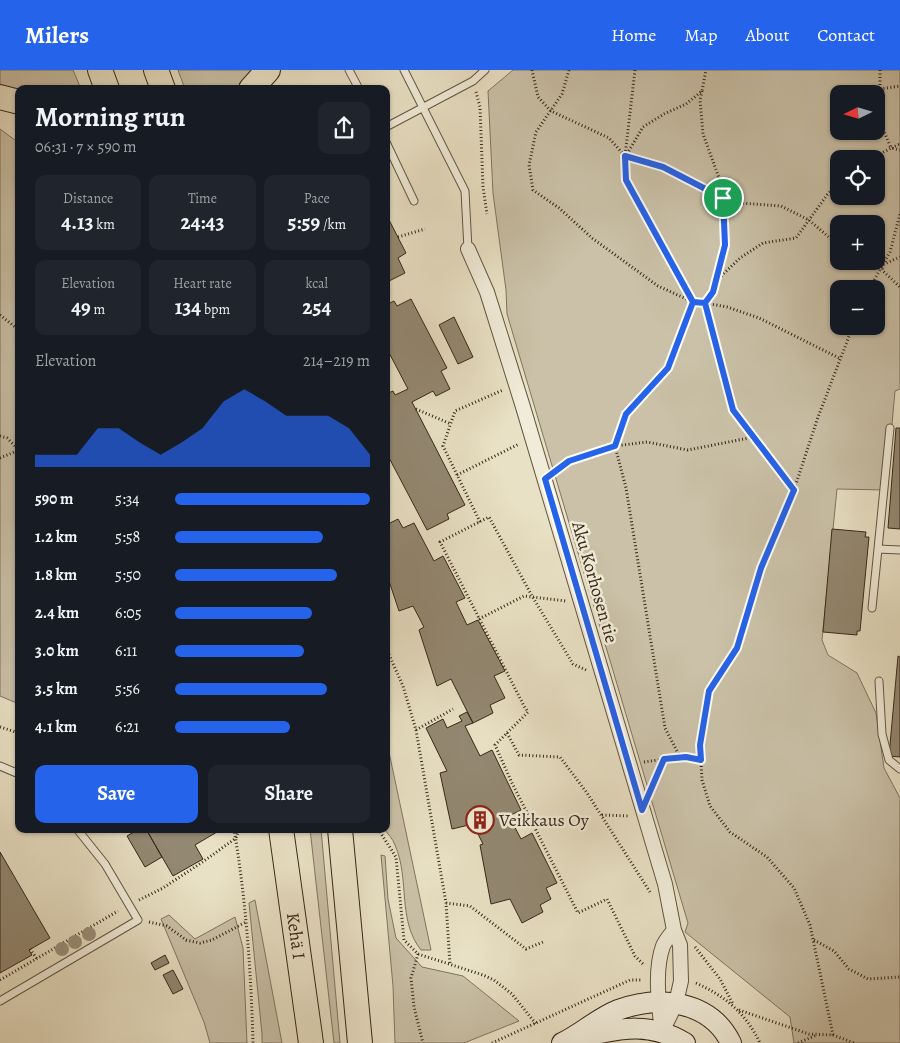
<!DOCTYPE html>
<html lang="en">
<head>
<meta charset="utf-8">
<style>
	:root { --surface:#171b24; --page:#20242c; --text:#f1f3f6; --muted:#9ea1a6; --accent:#2563eb }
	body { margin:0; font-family:Alegreya,serif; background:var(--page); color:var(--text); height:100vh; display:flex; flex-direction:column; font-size:19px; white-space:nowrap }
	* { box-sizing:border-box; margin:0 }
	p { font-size:16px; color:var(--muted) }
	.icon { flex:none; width:28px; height:28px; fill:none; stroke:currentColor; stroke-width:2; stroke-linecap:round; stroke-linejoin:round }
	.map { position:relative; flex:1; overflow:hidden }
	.side { position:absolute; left:15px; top:15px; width:375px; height:748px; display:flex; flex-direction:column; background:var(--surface); border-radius:10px; box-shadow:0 1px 4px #0004 }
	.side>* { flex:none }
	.needle { width:32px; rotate:265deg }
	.buttons { position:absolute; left:830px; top:15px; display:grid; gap:10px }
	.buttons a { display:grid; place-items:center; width:55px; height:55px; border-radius:10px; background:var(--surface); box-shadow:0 1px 4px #0004; font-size:25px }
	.pin { position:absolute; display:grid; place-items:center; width:42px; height:42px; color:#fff; margin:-21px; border:2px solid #fff; border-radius:50%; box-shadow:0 1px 5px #0007 }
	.round { display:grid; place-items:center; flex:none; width:52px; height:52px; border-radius:10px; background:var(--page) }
	.summary { display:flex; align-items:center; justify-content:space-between; height:85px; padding:0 20px }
	h1 { font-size:28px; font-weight:700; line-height:38px }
	.figures { display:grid; grid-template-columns:repeat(3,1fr); gap:8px; height:85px; padding:5px 20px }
	.figures div { display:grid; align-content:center; border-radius:10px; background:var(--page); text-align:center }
	.figures b { font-size:21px; font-weight:700 }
	.figures small { font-size:14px; font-weight:400 }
	.figures p { font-size:14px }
	.chart { height:140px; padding:10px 20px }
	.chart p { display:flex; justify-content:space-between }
	.chart svg { width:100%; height:90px; margin-top:5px; fill:var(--accent); opacity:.7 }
	.action { display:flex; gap:10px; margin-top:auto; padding:10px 20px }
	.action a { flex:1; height:58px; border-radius:10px; background:var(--accent); color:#fff; font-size:20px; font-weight:700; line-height:58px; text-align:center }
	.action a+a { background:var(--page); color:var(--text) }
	ul { padding:0 20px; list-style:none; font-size:16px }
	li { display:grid; grid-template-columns:80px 60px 1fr; align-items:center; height:38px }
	li i { height:12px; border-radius:6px; background:var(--accent) }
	header { display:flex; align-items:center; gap:30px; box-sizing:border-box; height:70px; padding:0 25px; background:var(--accent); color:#fff }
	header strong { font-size:24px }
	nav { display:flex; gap:28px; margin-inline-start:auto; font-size:18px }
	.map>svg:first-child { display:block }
	.green { fill:#cac1a8; stroke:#807460; fill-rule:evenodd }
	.building { fill:#938872; stroke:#352718 }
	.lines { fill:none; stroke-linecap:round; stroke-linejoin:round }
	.service-casing { stroke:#625643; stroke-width:9 }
	.minor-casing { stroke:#625643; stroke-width:16 }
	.secondary-casing { stroke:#352718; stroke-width:22 }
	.trunk-casing { stroke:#352718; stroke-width:26 }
	.path { stroke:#352718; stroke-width:3; stroke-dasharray:1 2.5; stroke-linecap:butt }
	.service { stroke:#f1ecd9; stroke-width:7 }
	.minor { stroke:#f1ecd9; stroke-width:14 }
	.secondary { stroke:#f1ecd9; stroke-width:20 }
	.trunk { stroke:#e9e1c5; stroke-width:24 }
	.tree { fill:#9a907a }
	.route-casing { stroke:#fff; stroke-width:10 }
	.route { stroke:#2563eb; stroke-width:6 }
	.labels { text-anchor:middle; stroke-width:5; stroke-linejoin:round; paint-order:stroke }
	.street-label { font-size:18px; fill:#352718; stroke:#f1ecd9 }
	.poi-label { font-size:18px; fill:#352718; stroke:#f1ecd9; text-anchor:start }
</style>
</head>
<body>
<header>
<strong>Milers</strong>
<nav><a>Home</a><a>Map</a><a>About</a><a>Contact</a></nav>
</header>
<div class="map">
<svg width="900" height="973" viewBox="0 0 900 973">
	<rect width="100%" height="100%" fill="#e9e1c5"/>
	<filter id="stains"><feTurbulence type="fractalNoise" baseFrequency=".004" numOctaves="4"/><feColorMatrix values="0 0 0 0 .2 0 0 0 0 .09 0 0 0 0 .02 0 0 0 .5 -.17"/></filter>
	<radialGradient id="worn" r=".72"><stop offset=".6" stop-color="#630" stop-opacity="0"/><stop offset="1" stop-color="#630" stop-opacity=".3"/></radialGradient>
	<path class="green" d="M 0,0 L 73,0 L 81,19 L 19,19 L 19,22 L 0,18 Z
		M 178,0 L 254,0 L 239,19 L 185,19 Z
		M 513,0 L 900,0 L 900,319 L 895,321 L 886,420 L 837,419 L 822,570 L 828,585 L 857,603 L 876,643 L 884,698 L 900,728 L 900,973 L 794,973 L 790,947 L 685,862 L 688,853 L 507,244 L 506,220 L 493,123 L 488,21 ZM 839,24 L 876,24 L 876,61 L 839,61 ZM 839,89 L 876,89 L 876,126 L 839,126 ZM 839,154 L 876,154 L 876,191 L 839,191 ZM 839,219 L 876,219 L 876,256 L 839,256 Z
		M 0,59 L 19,73 L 19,634 L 0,626 Z
		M 386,668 L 431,880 L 421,880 C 397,850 410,809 395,775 C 393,769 388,764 384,759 L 386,759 Z
		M 310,759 L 321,759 L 340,973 L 334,973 Z
		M 381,785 L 385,786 L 388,829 L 396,868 L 422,897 L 463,906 L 519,951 L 464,973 L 395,973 L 393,916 Z
		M 255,830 L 282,973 L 262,973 L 262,964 L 249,833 Z
		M 169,845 L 195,869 L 235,847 L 243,878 L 247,973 L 210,973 L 204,952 L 161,849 Z"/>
	<path class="building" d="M 386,144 L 406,183 L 398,188 L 405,203 L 389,211 L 386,206 Z
		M 411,229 L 447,298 L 441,301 L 450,319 L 436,326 L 433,321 L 412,332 L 465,435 L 447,444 L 449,449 L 427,460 L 386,382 L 386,324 L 393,321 L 395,325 L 408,319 L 386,277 L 386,230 L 388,234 L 394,231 L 397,236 Z
		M 454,247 L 473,287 L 458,294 L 439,255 Z
		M 896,358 L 900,358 L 900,459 L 888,458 Z
		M 398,449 L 403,458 L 414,453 L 434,491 L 443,486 L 465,528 L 456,532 L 467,555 L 478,550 L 505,601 L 494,606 L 505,628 L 490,635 L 493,643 L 473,653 L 451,609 L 437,616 L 419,560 L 424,557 L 413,536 L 399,541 L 386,502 L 386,455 Z
		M 832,459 L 866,462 L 865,467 L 869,467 L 860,561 L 857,561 L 857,565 L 823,562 Z
		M 898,586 L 900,587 L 900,687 L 889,686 Z
		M 467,642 L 473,653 L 465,656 L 480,686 L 492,680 L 521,740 L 509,746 L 521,769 L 532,763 L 557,813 L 546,818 L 551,829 L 540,835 L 543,842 L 522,853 L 510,829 L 491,834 L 480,775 L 483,774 L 473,754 L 452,759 L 440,703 L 447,701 L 426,658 L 443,649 L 447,658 L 462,651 L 459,646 Z
		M 139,759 L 146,759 L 162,787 L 145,797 L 127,766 Z
		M 146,759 L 222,759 L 195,775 L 203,789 L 173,806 Z
		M 0,782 L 50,868 L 29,880 L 32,885 L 0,903 Z
		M 165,885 L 169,893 L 155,900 L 151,893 Z
		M 173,900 L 183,919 L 173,924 L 163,905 Z"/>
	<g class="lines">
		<defs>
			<path id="service" d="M 349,0 L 359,19
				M 404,0 L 465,121 L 468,179
				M 386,57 L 473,11 L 485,0
				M 386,72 L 414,131
				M 878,479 L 890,358
				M 872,538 L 878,479 L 900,480
				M 879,611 L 882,664 L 889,690 L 900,699
				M 0,696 L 19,704
				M 0,931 L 138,850 L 105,794 L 77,759"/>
			<path id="minor" d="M 468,179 L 487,222 L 523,337 L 665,814 L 674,860 L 680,875 L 681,911 L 676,933 L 662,962
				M 662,962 C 659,937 654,900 663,876 C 665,871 670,865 674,860"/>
			<path id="secondary" d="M 585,966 C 622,958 651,952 685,973
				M 562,973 C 581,964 598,948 618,940 C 658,925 710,930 731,973"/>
			<g id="trunk">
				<path d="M 100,0 L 107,19"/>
				<path d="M 156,0 L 163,19"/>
				<path d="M 251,19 L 268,0"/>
				<path d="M 0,27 L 19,32"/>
				<path id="s1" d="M 281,759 L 311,973"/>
				<path d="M 340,759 L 360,973"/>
			</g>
		</defs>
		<use href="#service" class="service-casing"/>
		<use href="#minor" class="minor-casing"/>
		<use href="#secondary" class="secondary-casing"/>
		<use href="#trunk" class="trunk-casing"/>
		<path class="path" d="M 532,0 L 538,27 L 551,41 L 609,68 L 625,86 L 663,97 L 723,128 L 739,133 L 781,136 L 809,150 L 839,176
			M 569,0 L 562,24 L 536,62 L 529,95 L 533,120 L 559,138 L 592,168 L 658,216 L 693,232 L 705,233 L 727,237 L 759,248 L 841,289
			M 635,0 L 625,86 L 626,110 L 693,232 L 668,298 L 626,344 L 615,376 L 626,418 L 665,658 L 680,687 L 664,689 L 652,716
			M 880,0 L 880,26 L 883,59 L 891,78 L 900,74
			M 880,19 L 900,16
			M 702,21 L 700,30 L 703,64 L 722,116 L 725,175 L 713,222 L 705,233 L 733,340 L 793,419
			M 476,22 L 480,37 L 483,117 L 487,144
			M 627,84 L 643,57 L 664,44 L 686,34 L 702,21 L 706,0
			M 871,89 L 891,78 L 900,80
			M 398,167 L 425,159
			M 874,191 L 882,195 L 900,187
			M 882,195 L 883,201 L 900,217
			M 716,211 L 740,188 L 763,173 L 796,168 L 827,125 L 839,113
			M 869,219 L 890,182 L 900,144
			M 0,245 L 19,260
			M 416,339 L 451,354
			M 0,366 L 7,368 L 19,380
			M 0,388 L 19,380
			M 557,400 L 569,391 L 615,376 L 647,372 L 688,380 L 754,367
			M 457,405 L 519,374
			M 480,452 L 443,376 L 455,341 L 503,320
			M 479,549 L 524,526 L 566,531
			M 386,578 L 403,616 L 416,660 L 446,833 L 450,895
			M 586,600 L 573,594 L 532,526 L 489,447 L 440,472 L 524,636 L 528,642 L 495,675 L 512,713 L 578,843 L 607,829 L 635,886 L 643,894
			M 0,657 L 19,663
			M 416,660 L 453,639
			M 507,663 L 519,685 L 560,687 L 587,723 L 650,822
			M 679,687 L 701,690
			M 644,692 L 665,689
			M 602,745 L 630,746
			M 514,756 L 530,748
			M 234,759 C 246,830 251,901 253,973
			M 378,759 L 396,787 L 404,870 L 418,884 L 483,905 L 494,910 L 512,924 L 536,954
			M 139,830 L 163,818 L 204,791 L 236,768 L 239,759
			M 446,833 L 470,836 L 526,879 L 543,872
			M 149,852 L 167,856 L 186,870 L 200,873 L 212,870 L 246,852
			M 814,870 L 834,881 L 849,899 L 868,909 L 900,907
			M 695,877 L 720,909 L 733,934
			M 30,879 L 37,889
			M 418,884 L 411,908 L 414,937 L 423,973
			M 0,910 L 118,841
			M 696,913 C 726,927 745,942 760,973
			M 739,940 L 809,964 L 833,965 L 854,973
			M 833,965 L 810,855 L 794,818 L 767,787 L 730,762 L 710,736 L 702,710 L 700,675 L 709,621 L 737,578 L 761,498 L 794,420 L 818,347 L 853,256
			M 492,973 L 630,910 L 642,910
			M 798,973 L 817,965"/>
		<use href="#service" class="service"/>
		<use href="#minor" class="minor"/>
		<use href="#secondary" class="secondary"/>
		<use href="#trunk" class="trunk"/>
	</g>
	<g class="tree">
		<circle cx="89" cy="864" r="7"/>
		<circle cx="75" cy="872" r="7"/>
		<circle cx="62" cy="879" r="7"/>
	</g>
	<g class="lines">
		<defs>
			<path id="route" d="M 723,128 L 725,175 L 713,222 L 705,233 L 693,232 L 668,298 L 626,344 L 615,376 L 569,391 L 545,409 L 642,740 L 664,689 L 686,687 L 701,690 L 700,675 L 709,621 L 737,578 L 761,498 L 794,420 L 733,340 L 705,233 L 693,232 L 626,110 L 625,86 L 663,97 L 723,128"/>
		</defs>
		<use href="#route" class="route-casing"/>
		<use href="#route" class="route"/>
	</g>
	<defs>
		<symbol id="building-ring" viewBox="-11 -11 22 22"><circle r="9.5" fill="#f1ecd9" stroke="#8f2418" stroke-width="1.5"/><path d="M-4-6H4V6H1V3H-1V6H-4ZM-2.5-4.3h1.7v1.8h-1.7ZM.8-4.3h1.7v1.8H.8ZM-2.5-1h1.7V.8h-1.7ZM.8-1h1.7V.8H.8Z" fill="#8f2418"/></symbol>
	</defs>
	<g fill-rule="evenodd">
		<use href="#building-ring" x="464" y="734" width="32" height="32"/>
	</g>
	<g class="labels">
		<g class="street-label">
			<text transform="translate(595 512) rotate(74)" y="6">Aku Korhosen tie</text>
			<text dy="6" stroke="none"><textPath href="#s1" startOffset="108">Kehä I</textPath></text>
		</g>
		<g class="poi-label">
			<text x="499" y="756">Veikkaus Oy</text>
		</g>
	</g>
	<rect width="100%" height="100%" filter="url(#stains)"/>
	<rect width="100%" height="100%" fill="url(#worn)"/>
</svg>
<div class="buttons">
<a><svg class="needle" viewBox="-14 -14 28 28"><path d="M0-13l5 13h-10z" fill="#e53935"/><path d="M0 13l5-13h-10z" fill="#9ea1a6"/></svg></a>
<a><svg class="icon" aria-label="locate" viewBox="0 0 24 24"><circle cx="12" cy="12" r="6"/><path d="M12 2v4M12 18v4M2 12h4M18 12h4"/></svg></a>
<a>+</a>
<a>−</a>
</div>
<div class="pin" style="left:723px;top:128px;background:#1e9e55"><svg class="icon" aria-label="arrive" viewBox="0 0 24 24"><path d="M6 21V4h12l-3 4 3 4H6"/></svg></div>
<section class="side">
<div class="summary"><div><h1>Morning run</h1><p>06:31 · 7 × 590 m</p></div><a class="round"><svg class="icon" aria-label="share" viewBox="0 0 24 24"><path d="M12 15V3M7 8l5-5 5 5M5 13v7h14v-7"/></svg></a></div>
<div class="figures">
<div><p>Distance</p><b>4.13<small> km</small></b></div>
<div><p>Time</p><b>24:43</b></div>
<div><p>Pace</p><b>5:59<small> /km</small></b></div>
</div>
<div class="figures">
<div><p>Elevation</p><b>49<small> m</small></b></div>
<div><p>Heart rate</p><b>134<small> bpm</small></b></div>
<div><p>kcal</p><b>254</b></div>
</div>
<div class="chart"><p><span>Elevation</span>214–219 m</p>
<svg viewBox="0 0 160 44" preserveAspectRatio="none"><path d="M0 44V38L10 38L20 38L30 25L40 25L50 32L60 38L70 32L80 25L90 12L100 6L110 12L120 19L130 19L140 19L150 25L160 38V44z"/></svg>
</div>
<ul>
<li><b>590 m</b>5:34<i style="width:100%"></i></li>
<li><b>1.2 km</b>5:58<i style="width:76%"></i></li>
<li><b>1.8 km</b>5:50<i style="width:83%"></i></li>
<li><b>2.4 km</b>6:05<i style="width:70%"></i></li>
<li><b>3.0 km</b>6:11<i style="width:66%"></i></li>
<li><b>3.5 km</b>5:56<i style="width:78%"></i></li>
<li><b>4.1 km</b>6:21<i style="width:59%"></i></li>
</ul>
<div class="action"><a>Save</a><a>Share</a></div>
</section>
</div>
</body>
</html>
